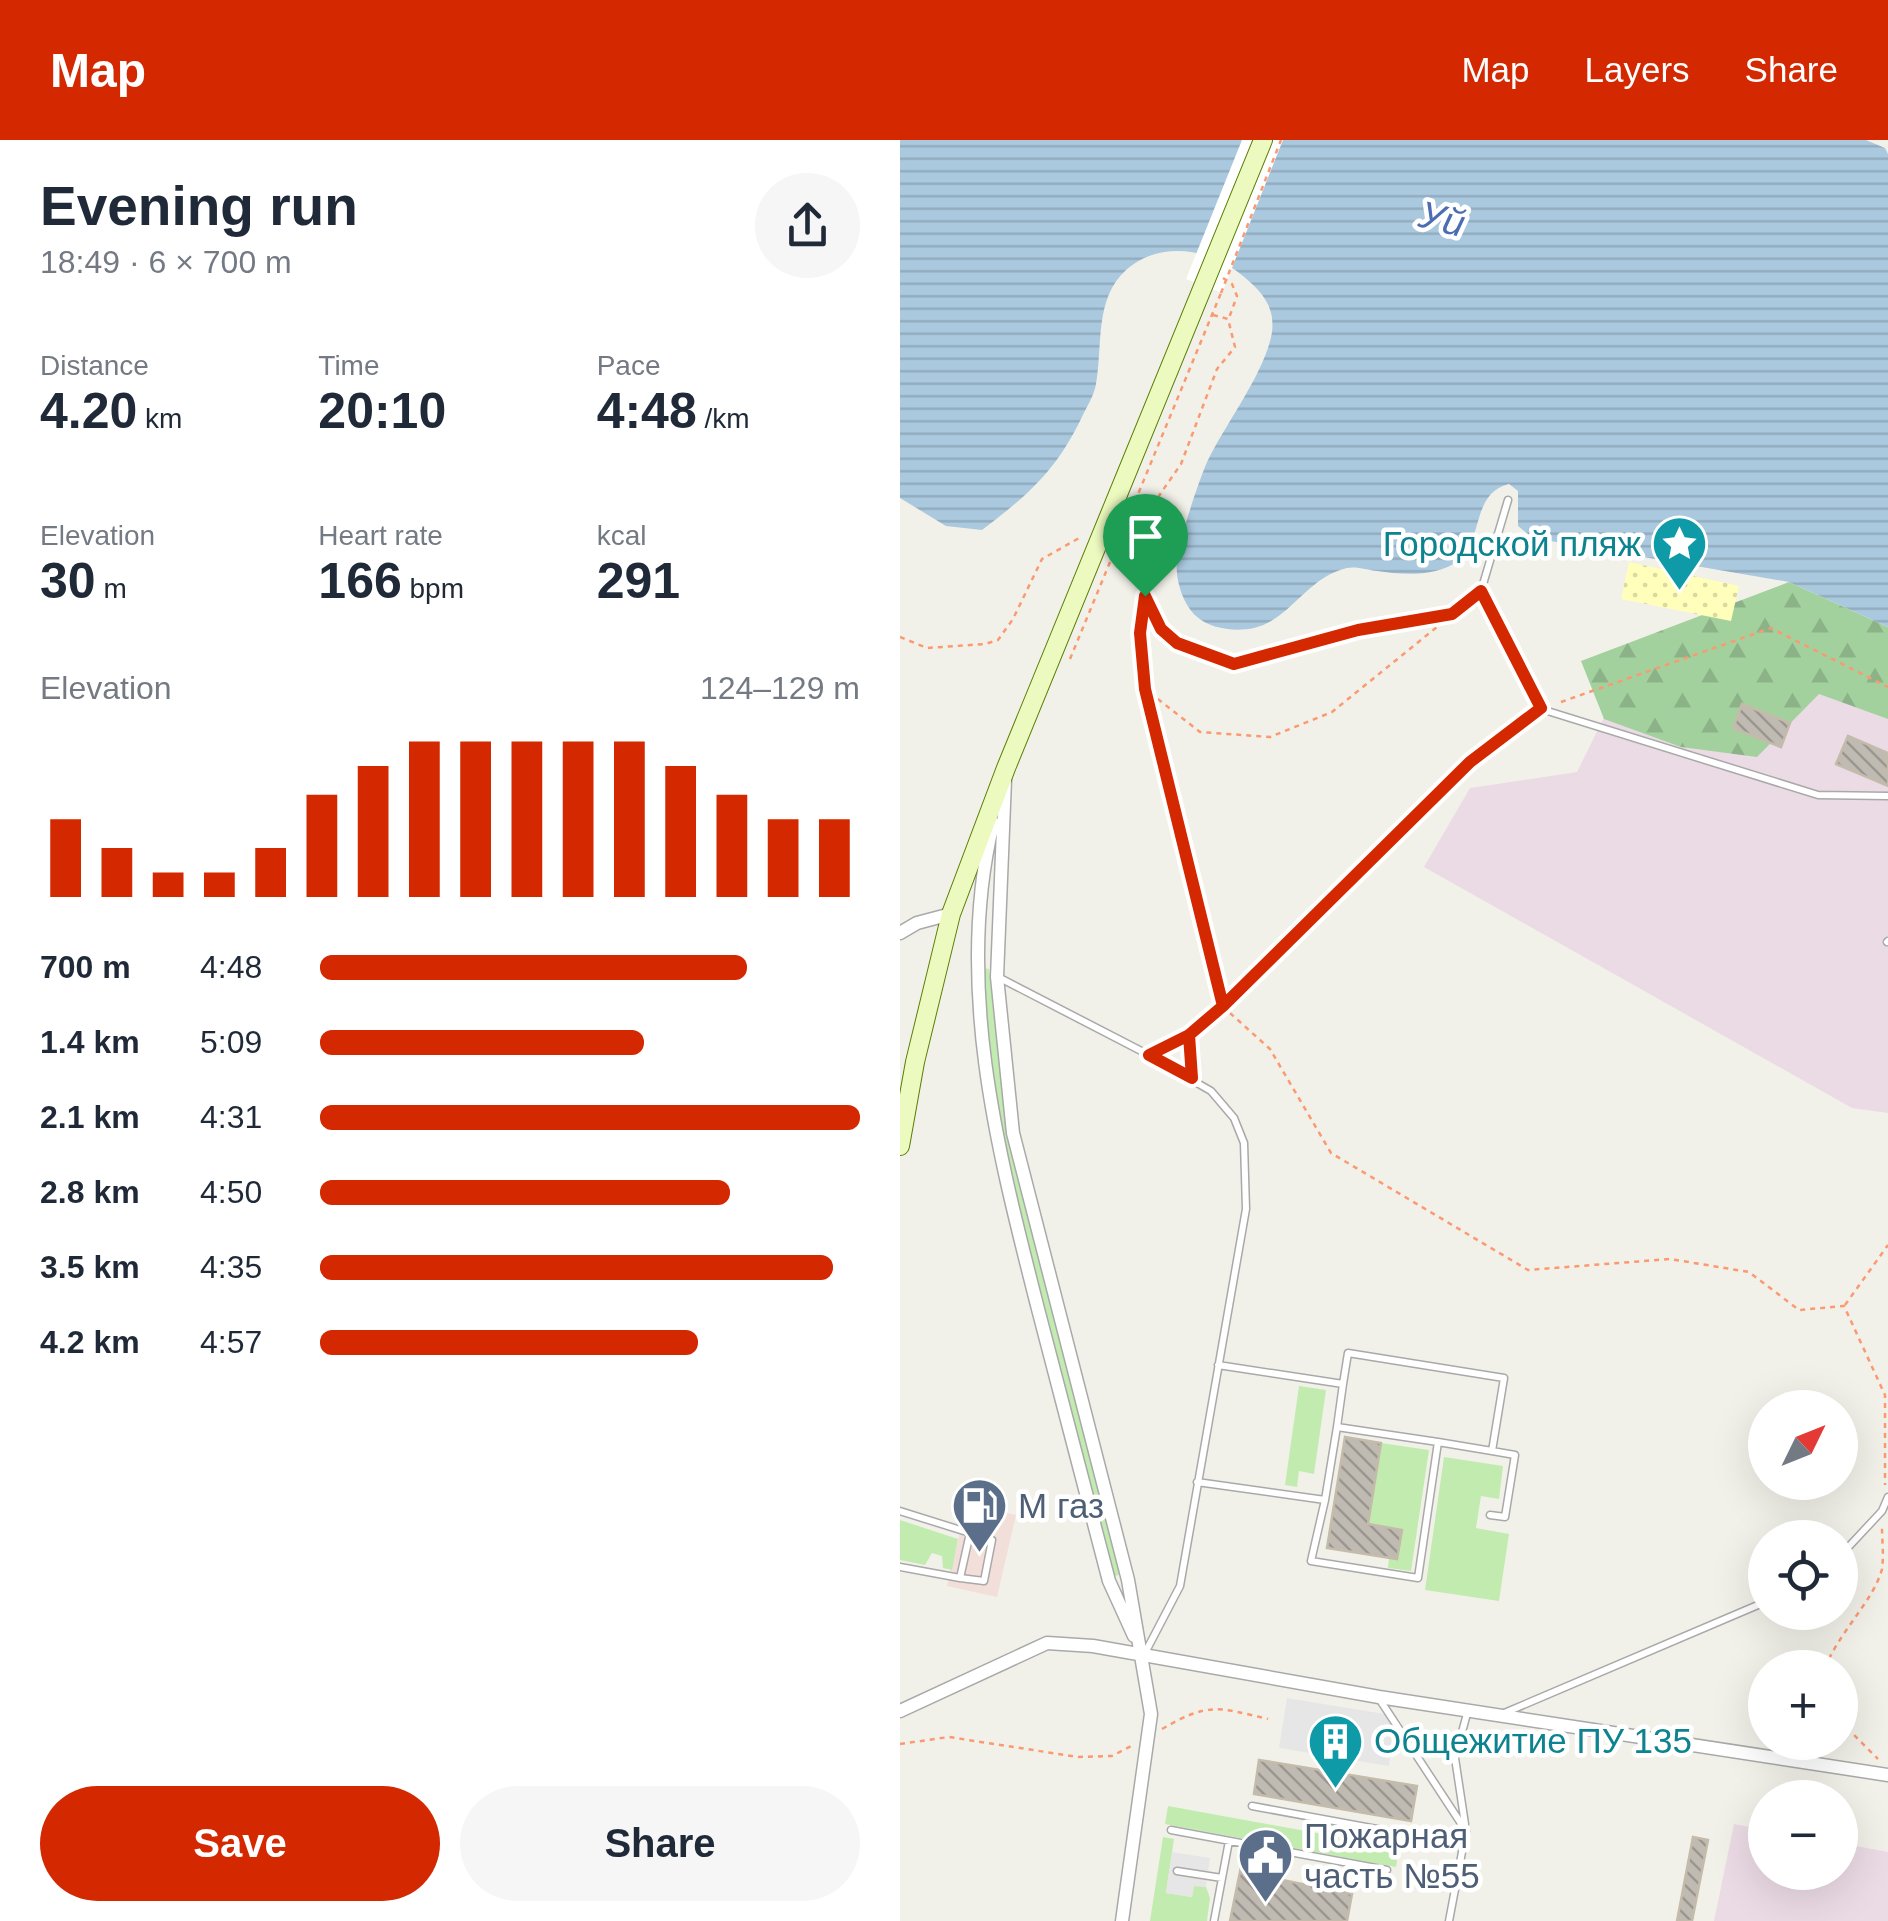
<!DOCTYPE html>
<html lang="en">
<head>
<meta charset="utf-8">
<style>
	:root { --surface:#fff; --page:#f6f6f7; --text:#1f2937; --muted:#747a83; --accent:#d42800 }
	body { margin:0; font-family:Arial,sans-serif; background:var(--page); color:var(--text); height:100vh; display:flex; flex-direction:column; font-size:38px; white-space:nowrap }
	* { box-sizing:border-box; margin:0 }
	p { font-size:32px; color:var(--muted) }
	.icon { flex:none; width:55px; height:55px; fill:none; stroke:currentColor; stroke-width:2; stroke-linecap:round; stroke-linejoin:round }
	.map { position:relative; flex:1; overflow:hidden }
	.sheet { display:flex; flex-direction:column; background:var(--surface); width:900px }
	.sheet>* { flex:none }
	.needle { width:65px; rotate:47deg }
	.fabs { position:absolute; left:848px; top:1250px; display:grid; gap:20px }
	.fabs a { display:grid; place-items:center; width:110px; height:110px; border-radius:50%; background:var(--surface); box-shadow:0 10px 40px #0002; font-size:50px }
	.pin { position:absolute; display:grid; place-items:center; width:85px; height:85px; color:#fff; margin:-102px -42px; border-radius:50% 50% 50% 0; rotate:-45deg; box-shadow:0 0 10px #0007 }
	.pin .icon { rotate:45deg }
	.round { display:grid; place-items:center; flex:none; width:105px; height:105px; border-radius:52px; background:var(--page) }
	.head { display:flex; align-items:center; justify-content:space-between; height:170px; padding:0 40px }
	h1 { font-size:55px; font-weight:700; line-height:75px }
	.metrics { display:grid; grid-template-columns:repeat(3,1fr); gap:15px; height:170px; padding:10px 40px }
	.metrics div { display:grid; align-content:center }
	.metrics b { font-size:50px; font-weight:700 }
	.metrics small { font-size:28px; font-weight:400 }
	.metrics p { font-size:28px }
	.chart { height:280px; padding:20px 40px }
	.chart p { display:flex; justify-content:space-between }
	.chart svg { width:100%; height:180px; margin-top:10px; stroke:var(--accent); stroke-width:6 }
	.primary-button { display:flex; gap:20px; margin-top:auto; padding:20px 40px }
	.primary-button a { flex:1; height:115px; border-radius:60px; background:var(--accent); color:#fff; font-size:40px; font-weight:700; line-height:115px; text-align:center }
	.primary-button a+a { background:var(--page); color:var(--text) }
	ul { padding:0 40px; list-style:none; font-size:32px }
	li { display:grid; grid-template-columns:160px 120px 1fr; align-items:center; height:75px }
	li i { height:25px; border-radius:12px; background:var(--accent) }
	header { display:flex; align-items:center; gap:60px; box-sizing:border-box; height:140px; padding:0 50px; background:var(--accent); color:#fff }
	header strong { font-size:48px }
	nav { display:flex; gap:55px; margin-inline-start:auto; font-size:35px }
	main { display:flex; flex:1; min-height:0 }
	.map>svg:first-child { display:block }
	.commercial { fill:#f2dfd9 }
	.industrial { fill:#ebdbe5 }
	.grass { fill:#c2ebb0 }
	.forest { fill:url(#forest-firs) }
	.sand { fill:url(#sand-dots) }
	.parking { fill:#e6e6e6 }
	.water { fill:url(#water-rules) }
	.pier { fill:#fff }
	.building { fill:url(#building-back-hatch); stroke:#c4bbab; stroke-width:2.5 }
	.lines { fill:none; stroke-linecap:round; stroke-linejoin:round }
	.lane-casing { stroke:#a9a9a9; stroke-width:9 }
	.street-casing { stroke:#a9a9a9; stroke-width:15 }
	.secondary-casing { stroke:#597d04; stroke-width:20 }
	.path { stroke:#fb9971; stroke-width:2.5; stroke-dasharray:5 5; stroke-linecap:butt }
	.lane { stroke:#fff; stroke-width:6 }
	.street { stroke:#fff; stroke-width:12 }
	.secondary { stroke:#ecfabf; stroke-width:18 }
	.path-bridge { stroke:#fb9971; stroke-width:2.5; stroke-dasharray:5 5; stroke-linecap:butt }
	.route-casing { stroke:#fff; stroke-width:20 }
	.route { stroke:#d42800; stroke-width:12 }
	.labels { text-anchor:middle; stroke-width:9; stroke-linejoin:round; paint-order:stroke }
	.culture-label { font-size:35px; fill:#0d838f; stroke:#fff; text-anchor:end }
	.service-label { font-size:35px; fill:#4e5e75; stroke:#fff; text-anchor:start }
	.water-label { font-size:38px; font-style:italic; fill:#4c6cb3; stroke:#fff }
</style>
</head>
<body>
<header>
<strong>Map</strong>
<nav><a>Map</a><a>Layers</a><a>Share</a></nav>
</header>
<main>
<section class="sheet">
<div class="head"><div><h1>Evening run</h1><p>18:49 · 6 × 700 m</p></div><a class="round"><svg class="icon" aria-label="share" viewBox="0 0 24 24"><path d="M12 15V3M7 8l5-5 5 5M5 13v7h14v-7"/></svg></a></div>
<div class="metrics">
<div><p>Distance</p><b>4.20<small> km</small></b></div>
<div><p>Time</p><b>20:10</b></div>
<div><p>Pace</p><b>4:48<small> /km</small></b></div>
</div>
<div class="metrics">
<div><p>Elevation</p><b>30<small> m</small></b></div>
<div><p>Heart rate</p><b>166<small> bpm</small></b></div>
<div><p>kcal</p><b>291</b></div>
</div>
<div class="chart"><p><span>Elevation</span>124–129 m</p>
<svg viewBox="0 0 160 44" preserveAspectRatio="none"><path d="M5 44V25M15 44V32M25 44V38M35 44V38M45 44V32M55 44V19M65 44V12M75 44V6M85 44V6M95 44V6M105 44V6M115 44V6M125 44V12M135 44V19M145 44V25M155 44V25"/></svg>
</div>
<ul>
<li><b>700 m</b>4:48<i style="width:79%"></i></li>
<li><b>1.4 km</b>5:09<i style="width:60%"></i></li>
<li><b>2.1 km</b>4:31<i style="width:100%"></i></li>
<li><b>2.8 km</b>4:50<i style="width:76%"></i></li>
<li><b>3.5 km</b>4:35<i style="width:95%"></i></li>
<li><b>4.2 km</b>4:57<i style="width:70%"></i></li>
</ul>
<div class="primary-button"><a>Save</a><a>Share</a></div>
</section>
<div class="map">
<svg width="988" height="1781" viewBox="0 0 988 1781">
	<defs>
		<pattern id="forest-firs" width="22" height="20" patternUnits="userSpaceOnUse" patternTransform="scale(2.5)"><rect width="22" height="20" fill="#a3d19e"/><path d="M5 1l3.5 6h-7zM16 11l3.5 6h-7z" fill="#8cb388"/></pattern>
		<pattern id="sand-dots" width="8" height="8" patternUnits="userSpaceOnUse" patternTransform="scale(2.5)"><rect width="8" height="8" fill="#fffeba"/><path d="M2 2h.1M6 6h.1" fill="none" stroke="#dad9a0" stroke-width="1.8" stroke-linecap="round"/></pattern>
		<pattern id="water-rules" width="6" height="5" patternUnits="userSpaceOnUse" patternTransform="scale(2.5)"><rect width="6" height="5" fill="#aac9df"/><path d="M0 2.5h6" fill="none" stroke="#92acbf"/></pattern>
		<pattern id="building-back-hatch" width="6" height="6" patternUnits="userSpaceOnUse" patternTransform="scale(2.5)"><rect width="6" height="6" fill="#bfbab2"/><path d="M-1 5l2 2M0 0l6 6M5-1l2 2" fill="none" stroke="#9b9790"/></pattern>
	</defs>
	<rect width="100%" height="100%" fill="#f2f1e9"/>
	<path class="commercial" d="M 67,1364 L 116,1375 L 97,1457 L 47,1446 Z"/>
	<path class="industrial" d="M 840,514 L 988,578 L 988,973 L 952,968 L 524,727 L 570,648 L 677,632 L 733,519 Z
		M 834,1684 L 865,1690 L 865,1732 L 940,1732 L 940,1703 L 988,1712 L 988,1781 L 814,1781 Z"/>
	<path class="grass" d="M 83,828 L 89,829 L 104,967 L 114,1022 L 221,1434 L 213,1437 L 107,1026 L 88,908 Z
		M 399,1246 L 426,1250 L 414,1334 L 399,1331 L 397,1347 L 385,1345 Z
		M 481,1303 L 529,1310 L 511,1431 L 488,1428 L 489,1418 L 497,1419 L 501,1390 L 468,1384 Z
		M 544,1317 L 603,1326 L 599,1359 L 581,1356 L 576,1388 L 609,1394 L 599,1461 L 525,1450 Z
		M 0,1380 L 58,1399 L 52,1430 L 43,1428 L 42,1416 L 32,1413 L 25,1425 L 0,1420 Z
		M 268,1666 L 499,1708 L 496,1727 L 265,1684 Z
		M 263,1697 L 274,1699 L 266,1753 L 292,1757 L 294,1745 L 306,1747 L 310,1758 L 307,1781 L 250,1781 Z"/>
	<path class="forest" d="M 889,442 L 988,487 L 988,579 L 919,554 L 857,617 L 781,607 L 704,579 L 681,521 Z"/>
	<path class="sand" d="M 729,422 L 839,446 L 831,481 L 721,459 Z"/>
	<path class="parking" d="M 387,1558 L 497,1576 L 489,1626 L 379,1608 Z
		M 272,1712 L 310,1718 L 306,1747 L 294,1746 L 292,1757 L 266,1753 Z"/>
	<path class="water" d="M 0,0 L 966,0 L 985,8 L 988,14 L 988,487 L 889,442 L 633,398 L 618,386 L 618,351 L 609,344 C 571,353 584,400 558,421 C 537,437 502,435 477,431 C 468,430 456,426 447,428 C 407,437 390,480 354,488 C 335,492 310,489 296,476 C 283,464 275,440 277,421 C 278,403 300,337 308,320 C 326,283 366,231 372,192 C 375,166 362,152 343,136 C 310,108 260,100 226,130 C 194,159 203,206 196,244 C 194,256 186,268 181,279 C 155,332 128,355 82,390 L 46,386 L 0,358 Z"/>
	<path class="pier" d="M 342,0 L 383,0 L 322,153 L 286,139 Z"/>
	<path class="building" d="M 842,564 L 890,583 L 881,607 L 833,588 Z
		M 948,596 L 988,613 L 988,646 L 936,624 Z
		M 445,1297 L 481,1303 L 468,1384 L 502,1390 L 497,1419 L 427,1408 Z
		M 359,1620 L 517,1646 L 511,1681 L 354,1654 Z
		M 793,1697 L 808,1700 L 792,1781 L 777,1781 Z
		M 342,1722 L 369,1728 L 368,1737 L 422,1748 L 424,1737 L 437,1740 L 435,1750 L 452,1754 L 447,1781 L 330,1781 Z"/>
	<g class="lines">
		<defs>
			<path id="lane" d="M 608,360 L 581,451 L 641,569
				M 987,802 L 988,801
				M 98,837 L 249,915 L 289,895 L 323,866 L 569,621 L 641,569 L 918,655 L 988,656
				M 289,895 L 292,937
				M 318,1225 L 443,1244 L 437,1287 L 538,1302 L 518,1438 L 411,1421 L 425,1360
				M 443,1244 L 448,1213 L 604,1238 L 592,1311 L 538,1302
				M 297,1342 L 425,1360 L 437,1287
				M 0,1371 L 70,1393 L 60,1438 L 0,1427
				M 590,1375 L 605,1377 L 615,1315 L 592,1311
				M 940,1416 L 982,1371 L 988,1357
				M 60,1438 L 84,1441 L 92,1400 L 70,1393
				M 245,1513 L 280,1446 L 346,1069 L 344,1003 L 334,978 L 311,951 L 250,916
				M 480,1560 L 566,1691 L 549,1781
				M 602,1574 L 865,1462
				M 352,1666 L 564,1705
				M 565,1684 L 555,1618 L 568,1570
				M 271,1690 L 487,1730
				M 277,1731 L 322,1738
				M 314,1781 L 329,1701"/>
			<path id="street" d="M 105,640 L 97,837 L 113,993 L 228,1440 L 251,1574 L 222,1781
				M 93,683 C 54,845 98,1012 138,1169 C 162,1260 185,1350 209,1441 L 234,1496
				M 0,793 L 17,783 L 51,774
				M 0,1571 L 147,1503 L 193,1506 L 479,1557 L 988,1635"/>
			<path id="secondary" d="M 0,1006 L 15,922 L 51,774 L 106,628 L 363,0"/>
		</defs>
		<use href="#lane" class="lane-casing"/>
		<use href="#street" class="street-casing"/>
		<use href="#secondary" class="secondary-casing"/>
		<path class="path" d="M 323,138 L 332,144 L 337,156 L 329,178
			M 313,175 L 328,179 L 335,207 L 317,229 L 281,324 L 245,376 L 253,390 L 240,493 L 245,549 L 300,592 L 370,597 L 432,572 L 574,457
			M 246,458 L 261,489 L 277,503 L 334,525 L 458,490 L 548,475
			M 0,497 L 27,508 L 85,504 L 98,500 L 113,479 L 142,419 L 181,397
			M 170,519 L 321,153
			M 245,549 L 319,853
			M 661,562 L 871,488 L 988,547
			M 330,873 L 370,909 L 431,1013 L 628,1130 L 770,1119 L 849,1132 L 899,1170 L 944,1166 L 985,1255 L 985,1345
			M 945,1165 L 988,1105
			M 925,1528 C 939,1492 974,1460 982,1429 C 984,1416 982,1400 982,1388
			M 940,1581 L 978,1619
			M 262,1589 C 309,1562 317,1567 368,1579
			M 0,1604 L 49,1597 L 178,1617 L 212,1616 L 233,1605"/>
		<use href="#lane" class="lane"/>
		<use href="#street" class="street"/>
		<use href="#secondary" class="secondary"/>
		<path class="path-bridge" d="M 321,153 L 381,0"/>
	</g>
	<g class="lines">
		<defs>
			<path id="route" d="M 245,456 L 240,493 L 245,549 L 323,866 L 289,895 L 249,915 L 292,938 L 289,895 L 323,866 L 570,622 L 641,568 L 581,451 L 552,474 L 458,490 L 334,524 L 277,503 L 261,489 L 245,456"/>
		</defs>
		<use href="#route" class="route-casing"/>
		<use href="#route" class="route"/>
	</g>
	<defs>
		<symbol id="sight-pin" viewBox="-11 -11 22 30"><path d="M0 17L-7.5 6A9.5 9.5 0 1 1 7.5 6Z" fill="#0f9aa8" stroke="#fff"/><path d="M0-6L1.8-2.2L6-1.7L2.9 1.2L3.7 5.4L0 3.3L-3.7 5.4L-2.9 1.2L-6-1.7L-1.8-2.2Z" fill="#fff"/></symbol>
		<symbol id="fuel-pin" viewBox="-11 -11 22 30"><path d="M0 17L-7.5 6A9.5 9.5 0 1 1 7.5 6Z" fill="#5c6f8a" stroke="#fff"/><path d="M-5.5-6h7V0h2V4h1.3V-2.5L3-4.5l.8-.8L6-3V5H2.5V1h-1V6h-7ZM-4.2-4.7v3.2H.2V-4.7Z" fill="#fff"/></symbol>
		<symbol id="building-pin" viewBox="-11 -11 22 30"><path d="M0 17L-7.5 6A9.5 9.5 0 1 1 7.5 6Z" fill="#0f9aa8" stroke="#fff"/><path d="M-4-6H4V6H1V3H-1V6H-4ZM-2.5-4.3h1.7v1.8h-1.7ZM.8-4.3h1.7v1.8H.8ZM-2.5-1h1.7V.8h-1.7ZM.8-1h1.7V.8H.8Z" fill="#fff"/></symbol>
		<symbol id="civic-pin" viewBox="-11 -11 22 30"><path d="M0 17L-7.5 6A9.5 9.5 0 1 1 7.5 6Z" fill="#5c6f8a" stroke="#fff"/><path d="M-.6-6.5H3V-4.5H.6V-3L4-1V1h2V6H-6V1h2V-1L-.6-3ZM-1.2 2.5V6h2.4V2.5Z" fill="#fff"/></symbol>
	</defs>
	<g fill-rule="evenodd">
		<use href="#sight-pin" x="748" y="372" width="63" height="86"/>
		<use href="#fuel-pin" x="48" y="1334" width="63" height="86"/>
		<use href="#building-pin" x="404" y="1570" width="63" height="86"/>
		<use href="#civic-pin" x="334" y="1684" width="63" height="86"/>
	</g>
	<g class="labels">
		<g class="culture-label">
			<text x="741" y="416">Городской пляж</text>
			<text x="474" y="1613" text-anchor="start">Общежитие ПУ 135</text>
		</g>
		<g class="service-label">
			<text x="118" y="1378">М газ</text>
			<text x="404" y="1708">Пожарная<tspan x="404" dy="40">часть №55</tspan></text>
		</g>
		<g class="water-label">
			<text transform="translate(542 79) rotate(14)" y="13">Уй</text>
		</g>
	</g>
</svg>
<div class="fabs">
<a><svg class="needle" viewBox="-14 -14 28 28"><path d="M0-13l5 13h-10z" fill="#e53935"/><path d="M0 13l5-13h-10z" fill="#747a83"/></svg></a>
<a><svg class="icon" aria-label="locate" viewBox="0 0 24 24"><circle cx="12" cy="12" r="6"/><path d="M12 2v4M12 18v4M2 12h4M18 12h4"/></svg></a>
<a>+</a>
<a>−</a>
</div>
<div class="pin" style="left:245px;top:456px;background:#1e9e55"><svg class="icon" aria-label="arrive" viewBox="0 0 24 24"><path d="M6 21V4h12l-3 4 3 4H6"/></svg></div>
</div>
</main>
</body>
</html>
